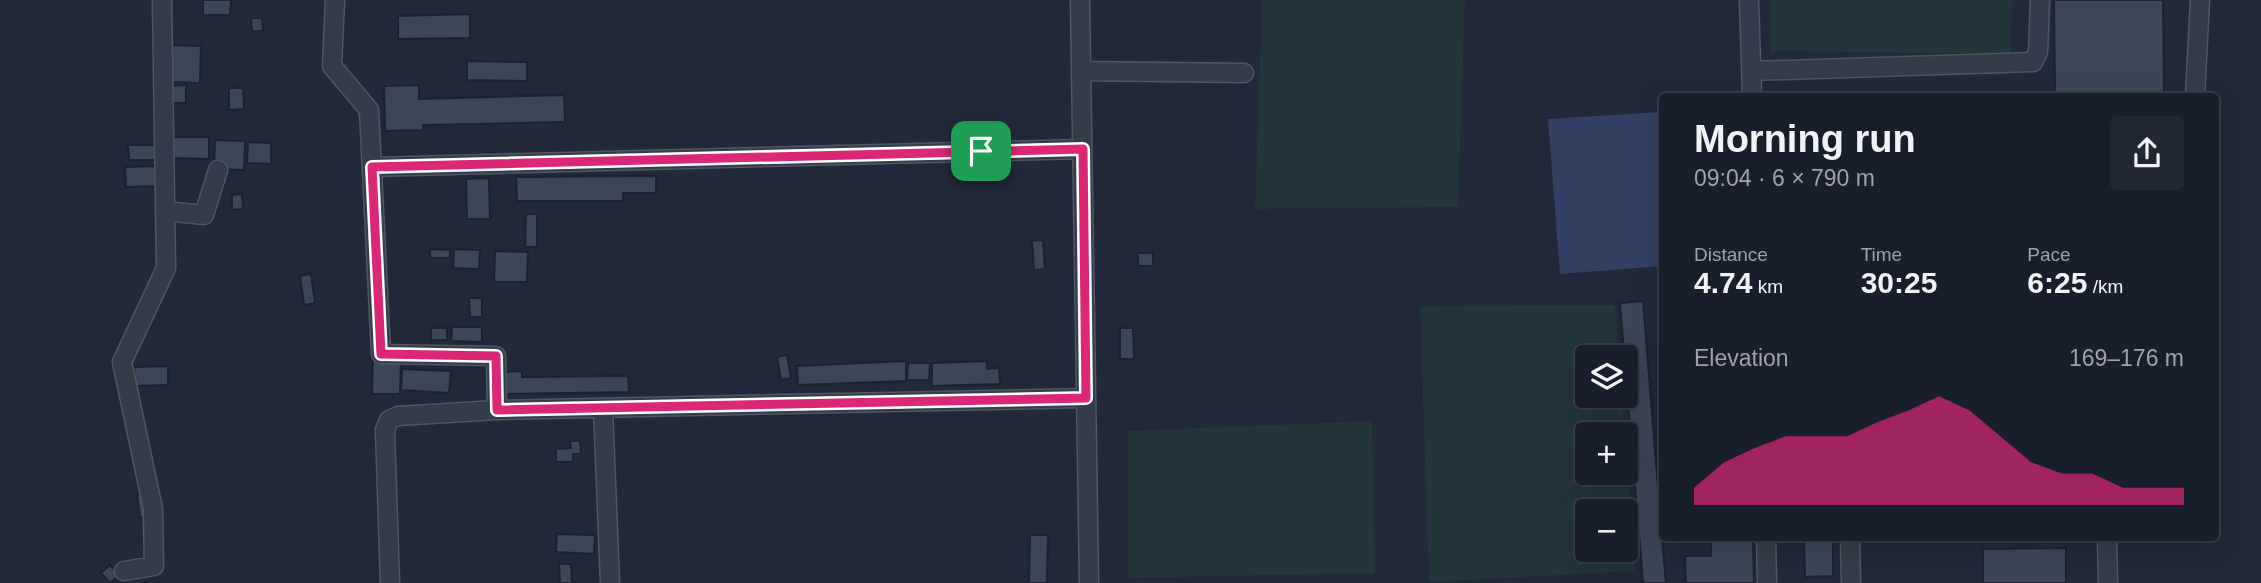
<!DOCTYPE html>
<html lang="en">
<head>
<meta charset="utf-8">
<style>
	:root { --surface:#181e2c; --page:#212734; --text:#f1f3f6; --muted:#9fa2a9; --line:#363c48; --accent:#db2777 }
	body { margin:0; font-family:Helvetica,sans-serif; background:var(--page); color:var(--text); height:100vh; display:flex; flex-direction:column; font-size:26px; white-space:nowrap }
	* { box-sizing:border-box; margin:0 }
	p { font-size:23px; color:var(--muted) }
	.icon { flex:none; width:38px; height:38px; fill:none; stroke:currentColor; stroke-width:2; stroke-linecap:round; stroke-linejoin:round }
	.map { position:relative; flex:1; overflow:hidden }
	.drawer { position:absolute; left:1659px; top:93px; width:560px; height:448px; display:flex; flex-direction:column; background:var(--surface); border-radius:7px; box-shadow:0 7px 28px #0002,0 0 0 2px var(--line) }
	.drawer>* { flex:none }
	.buttons { position:absolute; left:1575px; top:345px; display:grid; gap:14px }
	.buttons a { display:grid; place-items:center; width:63px; height:63px; border-radius:7px; background:var(--surface); box-shadow:0 7px 28px #0002,0 0 0 2px var(--line); font-size:35px }
	.pin { position:absolute; display:grid; place-items:center; width:60px; height:60px; color:#fff; margin:-30px; border-radius:14px; box-shadow:0 4px 10px #0006 }
	.round { display:grid; place-items:center; flex:none; width:74px; height:74px; border-radius:7px; background:var(--page) }
	.overview { display:flex; align-items:center; justify-content:space-between; height:119px; padding:0 35px }
	h1 { font-size:38px; font-weight:700; line-height:52px }
	.stats { display:grid; grid-template-columns:repeat(3,1fr); gap:10px; height:119px; padding:7px 35px }
	.stats div { display:grid; align-content:center }
	.stats b { font-size:30px; font-weight:700 }
	.stats small { font-size:19px; font-weight:400 }
	.stats p { font-size:19px }
	.chart { height:196px; padding:14px 35px }
	.chart p { display:flex; justify-content:space-between }
	.chart svg { width:100%; height:126px; margin-top:7px; fill:var(--accent); opacity:.7 }
	.map>svg:first-child { display:block }
	.green { fill:#22353b; fill-rule:evenodd }
	.water { fill:#324163 }
	.building { fill:#3c465a; stroke:#1b2231; stroke-width:2 }
	.lines { fill:none; stroke-linecap:round; stroke-linejoin:round }
	.minor-casing { stroke:#4e5565; stroke-width:21 }
	.minor { stroke:#343b4a; stroke-width:18 }
	.route-casing { stroke:#fff; stroke-width:14 }
	.route { stroke:#db2777; stroke-width:9 }
</style>
</head>
<body>
<div class="map">
<svg width="2261" height="583" viewBox="0 0 2261 583">
	<rect width="100%" height="100%" fill="#20283a"/>
	<path class="green" d="M 1262,0 L 1465,0 L 1458,207 L 1255,209 Z
		M 1770,0 L 2012,0 L 2011,54 L 1770,51 Z
		M 1615,305 L 1619,357 L 1587,357 L 1587,396 L 1622,396 L 1625,434 L 1587,434 L 1587,472 L 1626,472 L 1626,450 L 1635,571 L 1429,582 L 1420,306 ZM 1587,511 L 1626,511 L 1626,550 L 1587,550 Z
		M 1372,421 L 1375,573 L 1128,578 L 1128,431 Z"/>
	<path class="water" d="M 1662,112 L 1662,266 L 1560,274 L 1548,119 Z"/>
	<path class="building" d="M 203,0 L 231,0 L 230,15 L 203,15 Z
		M 2054,0 L 2163,0 L 2164,96 L 2055,96 Z
		M 470,14 L 470,38 L 398,39 L 398,16 Z
		M 251,18 L 262,18 L 263,31 L 252,31 Z
		M 172,45 L 201,46 L 200,83 L 171,82 Z
		M 467,61 L 527,62 L 527,81 L 467,80 Z
		M 186,85 L 186,103 L 170,103 L 170,86 Z
		M 419,85 L 419,99 L 564,95 L 565,122 L 423,125 L 423,130 L 385,131 L 384,86 Z
		M 229,88 L 243,88 L 244,109 L 229,110 Z
		M 1998,92 L 1998,96 L 1931,96 L 1931,93 Z
		M 170,137 L 209,137 L 209,159 L 169,158 Z
		M 215,140 L 245,141 L 244,170 L 214,169 Z
		M 248,142 L 271,143 L 271,164 L 247,163 Z
		M 128,145 L 155,145 L 156,160 L 129,160 Z
		M 157,166 L 157,186 L 126,187 L 125,167 Z
		M 656,176 L 656,193 L 623,193 L 623,201 L 517,201 L 516,177 Z
		M 489,178 L 490,219 L 467,219 L 466,179 Z
		M 242,194 L 243,209 L 232,210 L 232,195 Z
		M 526,214 L 537,214 L 537,247 L 525,247 Z
		M 1043,240 L 1045,269 L 1034,270 L 1032,241 Z
		M 430,249 L 450,250 L 450,258 L 430,258 Z
		M 454,249 L 480,250 L 479,269 L 453,268 Z
		M 495,251 L 528,252 L 527,282 L 494,282 Z
		M 1138,253 L 1153,253 L 1153,266 L 1138,266 Z
		M 311,274 L 315,303 L 304,305 L 300,276 Z
		M 469,298 L 482,298 L 482,317 L 470,317 Z
		M 1643,301 L 1662,537 L 1666,583 L 1643,583 L 1620,303 Z
		M 452,327 L 482,327 L 482,342 L 451,341 Z
		M 431,328 L 447,328 L 447,340 L 431,340 Z
		M 1120,328 L 1133,328 L 1134,359 L 1120,359 Z
		M 787,355 L 791,378 L 781,380 L 777,357 Z
		M 373,359 L 401,360 L 400,394 L 372,394 Z
		M 906,361 L 906,381 L 798,385 L 797,366 Z
		M 987,361 L 987,369 L 999,368 L 1000,384 L 932,386 L 932,363 Z
		M 908,363 L 930,363 L 929,380 L 907,380 Z
		M 168,366 L 168,385 L 135,386 L 134,367 Z
		M 402,369 L 451,371 L 449,393 L 401,390 Z
		M 522,371 L 522,377 L 628,376 L 629,392 L 505,394 L 505,372 Z
		M 570,441 L 580,441 L 581,454 L 573,454 L 573,462 L 556,462 L 556,449 L 571,448 Z
		M 147,493 L 150,517 L 140,518 L 137,495 Z
		M 557,534 L 595,535 L 594,554 L 556,552 Z
		M 1030,535 L 1048,535 L 1047,583 L 1029,583 Z
		M 1711,537 L 1753,537 L 1754,583 L 1686,583 L 1685,556 L 1711,556 Z
		M 1804,537 L 1833,537 L 1833,576 L 1805,577 Z
		M 2066,548 L 2066,583 L 1983,583 L 1983,549 Z
		M 559,564 L 571,564 L 572,583 L 560,583 Z
		M 110,565 L 119,575 L 110,583 L 101,573 Z"/>
	<g class="lines">
		<defs>
			<path id="minor" d="M 335,0 L 332,66 L 369,110 L 381,354 L 496,356 L 497,410 L 1086,398
				M 1080,0 L 1089,583
				M 1749,0 L 1752,96
				M 1081,71 L 1244,73
				M 1751,71 L 2033,62 L 2038,52 L 2040,0
				M 2195,96 L 2200,0
				M 372,167 L 1082,149
				M 165,211 L 204,215 L 218,170
				M 603,408 L 610,583
				M 1766,537 L 1767,583
				M 1850,537 L 1851,583
				M 2107,537 L 2108,583
				M 124,571 L 154,566 L 153,509 L 122,362 L 166,268 L 162,0
				M 390,583 L 385,430 L 389,420 L 398,416 L 497,410"/>
		</defs>
		<use href="#minor" class="minor-casing"/>
		<use href="#minor" class="minor"/>
	</g>
	<g class="lines">
		<defs>
			<path id="route" d="M 1083,149 L 1086,398 L 497,410 L 496,356 L 381,354 L 372,167 Z"/>
		</defs>
		<use href="#route" class="route-casing"/>
		<use href="#route" class="route"/>
	</g>
</svg>
<div class="buttons">
<a><svg class="icon" aria-label="layers" viewBox="0 0 24 24"><path d="M12 4l9 5-9 5-9-5zM3 14l9 5 9-5"/></svg></a>
<a>+</a>
<a>−</a>
</div>
<div class="pin" style="left:981px;top:151px;background:#1e9e55"><svg class="icon" aria-label="arrive" viewBox="0 0 24 24"><path d="M6 21V4h12l-3 4 3 4H6"/></svg></div>
<section class="drawer">
<div class="overview"><div><h1>Morning run</h1><p>09:04 · 6 × 790 m</p></div><a class="round"><svg class="icon" aria-label="share" viewBox="0 0 24 24"><path d="M12 15V3M7 8l5-5 5 5M5 13v7h14v-7"/></svg></a></div>
<div class="stats">
<div><p>Distance</p><b>4.74<small> km</small></b></div>
<div><p>Time</p><b>30:25</b></div>
<div><p>Pace</p><b>6:25<small> /km</small></b></div>
</div>
<div class="chart"><p><span>Elevation</span>169–176 m</p>
<svg viewBox="0 0 160 44" preserveAspectRatio="none"><path d="M0 44V38L10 29L20 24L30 20L40 20L50 20L60 15L70 11L80 6L90 11L100 20L110 29L120 33L130 33L140 38L150 38L160 38V44z"/></svg>
</div>
</section>
</div>
</body>
</html>
